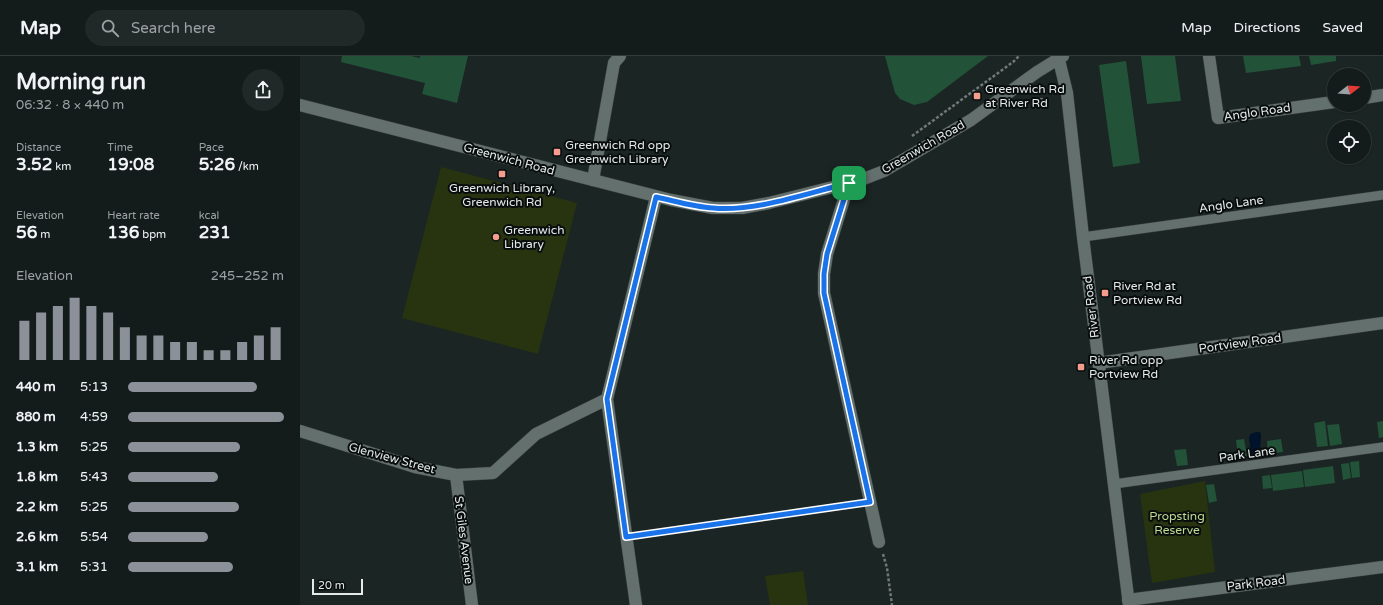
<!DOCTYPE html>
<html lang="en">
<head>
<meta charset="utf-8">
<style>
	:root { --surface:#141c1b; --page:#212928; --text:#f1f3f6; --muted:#9da1a3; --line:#333a3a; --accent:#8c9099 }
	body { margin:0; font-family:"Varela Round",sans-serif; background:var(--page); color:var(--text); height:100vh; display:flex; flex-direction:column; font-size:15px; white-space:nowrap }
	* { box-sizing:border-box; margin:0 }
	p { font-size:13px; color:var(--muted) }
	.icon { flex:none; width:22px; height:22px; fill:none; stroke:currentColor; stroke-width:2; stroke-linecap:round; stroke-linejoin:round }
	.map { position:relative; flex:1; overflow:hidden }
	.details { display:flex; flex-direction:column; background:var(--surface); width:300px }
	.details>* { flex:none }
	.needle { width:26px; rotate:73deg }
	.fabs { position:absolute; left:1027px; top:12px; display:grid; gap:8px }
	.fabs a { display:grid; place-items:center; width:44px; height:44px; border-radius:50%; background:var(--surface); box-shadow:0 1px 3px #0004,0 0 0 1px var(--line); font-size:20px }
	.scale { position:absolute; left:12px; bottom:10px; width:51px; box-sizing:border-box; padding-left:4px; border:2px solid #e3eae9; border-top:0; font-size:11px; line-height:14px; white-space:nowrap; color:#e3eae9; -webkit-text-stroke:3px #090d0d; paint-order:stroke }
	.pin { position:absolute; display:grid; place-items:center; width:34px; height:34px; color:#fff; margin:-17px; border-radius:8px; box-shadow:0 2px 6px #0006 }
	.round { display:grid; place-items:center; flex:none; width:42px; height:42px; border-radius:21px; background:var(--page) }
	.summary { display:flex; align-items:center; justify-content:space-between; height:68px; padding:0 16px }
	h1 { font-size:22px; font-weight:700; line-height:30px }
	.metrics { display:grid; grid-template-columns:repeat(3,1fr); gap:6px; height:68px; padding:4px 16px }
	.metrics div { display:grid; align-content:center }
	.metrics b { font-size:17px; font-weight:700 }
	.metrics small { font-size:11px; font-weight:400 }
	.metrics p { font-size:11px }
	.chart { height:112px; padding:8px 16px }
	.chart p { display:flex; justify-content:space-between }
	.chart svg { width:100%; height:72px; margin-top:4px; stroke:var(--accent); stroke-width:6 }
	ul { padding:0 16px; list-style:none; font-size:13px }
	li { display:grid; grid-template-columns:64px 48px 1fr; align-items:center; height:30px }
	li i { height:10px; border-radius:5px; background:var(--accent) }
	header { display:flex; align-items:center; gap:24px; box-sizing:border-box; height:56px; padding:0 20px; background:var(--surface); border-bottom:1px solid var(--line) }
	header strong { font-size:19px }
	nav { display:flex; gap:22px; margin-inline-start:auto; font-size:14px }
	.search { width:280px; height:36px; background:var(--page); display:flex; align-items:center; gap:10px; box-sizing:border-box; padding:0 14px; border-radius:22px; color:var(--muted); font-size:15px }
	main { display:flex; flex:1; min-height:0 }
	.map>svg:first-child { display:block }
	.green { fill:#283410 }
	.water { fill:#00132a }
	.building { fill:#225237 }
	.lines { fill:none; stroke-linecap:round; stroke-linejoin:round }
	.lane-casing { stroke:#3b4342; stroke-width:10 }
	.street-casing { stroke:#3b4342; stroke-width:13 }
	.secondary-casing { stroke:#3b4342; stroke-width:13 }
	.path { stroke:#717978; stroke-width:2.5; stroke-dasharray:3 2; stroke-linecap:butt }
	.lane { stroke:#64706e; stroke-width:9 }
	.street { stroke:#64706e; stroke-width:12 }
	.secondary { stroke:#64706e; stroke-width:12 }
	.route-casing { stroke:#fff; stroke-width:8 }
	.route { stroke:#1a73e8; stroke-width:5 }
	.poi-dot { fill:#f49d8c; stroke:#090d0d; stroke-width:1.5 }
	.labels { text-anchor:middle; stroke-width:4; stroke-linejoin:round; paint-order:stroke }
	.poi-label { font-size:12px; fill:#e3eae9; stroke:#090d0d; text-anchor:start }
	.street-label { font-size:12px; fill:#e3eae9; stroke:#090d0d }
	.park-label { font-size:12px; fill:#bfda91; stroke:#090d0d }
</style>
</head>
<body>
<header>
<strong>Map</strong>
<div class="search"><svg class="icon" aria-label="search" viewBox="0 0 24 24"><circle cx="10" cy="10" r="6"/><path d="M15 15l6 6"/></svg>Search here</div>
<nav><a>Map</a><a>Directions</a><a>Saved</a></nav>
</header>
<main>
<section class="details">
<div class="summary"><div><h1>Morning run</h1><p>06:32 · 8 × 440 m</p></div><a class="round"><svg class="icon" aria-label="share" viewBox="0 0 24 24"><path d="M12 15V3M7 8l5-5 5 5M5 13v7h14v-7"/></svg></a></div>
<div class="metrics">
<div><p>Distance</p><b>3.52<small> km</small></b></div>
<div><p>Time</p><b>19:08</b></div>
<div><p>Pace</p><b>5:26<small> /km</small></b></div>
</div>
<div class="metrics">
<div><p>Elevation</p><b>56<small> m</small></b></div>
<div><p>Heart rate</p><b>136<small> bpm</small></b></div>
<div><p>kcal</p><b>231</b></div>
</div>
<div class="chart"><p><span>Elevation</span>245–252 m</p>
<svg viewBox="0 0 160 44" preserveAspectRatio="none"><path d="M5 44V20M15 44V15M25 44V11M35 44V6M45 44V11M55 44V15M65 44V24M75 44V29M85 44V29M95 44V33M105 44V33M115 44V38M125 44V38M135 44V33M145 44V29M155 44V24"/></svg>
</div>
<ul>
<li><b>440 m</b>5:13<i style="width:83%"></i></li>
<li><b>880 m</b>4:59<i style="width:100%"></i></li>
<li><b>1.3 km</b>5:25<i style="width:72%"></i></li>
<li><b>1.8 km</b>5:43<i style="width:58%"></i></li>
<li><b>2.2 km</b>5:25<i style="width:71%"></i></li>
<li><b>2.6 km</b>5:54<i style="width:51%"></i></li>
<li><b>3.1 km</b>5:31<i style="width:67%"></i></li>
</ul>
</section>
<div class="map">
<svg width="1083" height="549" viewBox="0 0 1083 549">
	<rect width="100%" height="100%" fill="#1b2524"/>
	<path class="green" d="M 141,111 L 277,147 L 238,298 L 102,262 Z
		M 905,425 L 915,516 L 852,527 L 840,438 Z
		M 503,515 L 508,549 L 470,549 L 465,520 Z"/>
	<path class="water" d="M 957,376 L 960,376 L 961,379 L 960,396 L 960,398 L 955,399 L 951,397 L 949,382 L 950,378 Z"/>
	<path class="building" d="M 42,0 L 111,0 L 120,2 L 120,0 L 168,0 L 157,47 L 122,38 L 125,27 L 41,6 Z
		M 585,0 L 688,0 L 627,46 L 614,49 L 600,43 L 595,37 Z
		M 841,0 L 875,0 L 881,45 L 847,48 Z
		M 943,0 L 999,0 L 1001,10 L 946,17 Z
		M 1009,0 L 1036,0 L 1036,5 L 1011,9 Z
		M 826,5 L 840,107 L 813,111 L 799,9 Z
		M 1025,365 L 1028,390 L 1017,391 L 1014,367 Z
		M 1083,365 L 1083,381 L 1079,382 L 1077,366 Z
		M 1039,368 L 1042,388 L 1030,390 L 1027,369 Z
		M 944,383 L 947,400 L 938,402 L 936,384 Z
		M 981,383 L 983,396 L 968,398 L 967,385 Z
		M 886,393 L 888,409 L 877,410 L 874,394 Z
		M 1059,405 L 1060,421 L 1052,422 L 1050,406 Z
		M 1049,407 L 1051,422 L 1043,424 L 1041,408 Z
		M 1033,410 L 1035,427 L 1005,431 L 1003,414 Z
		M 1002,415 L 1004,431 L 973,435 L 971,419 Z
		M 970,419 L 972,432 L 963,433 L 962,420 Z
		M 914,428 L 917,445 L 909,447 L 906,429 Z"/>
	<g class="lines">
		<defs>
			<path id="lane" d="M 783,181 L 1083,139
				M 814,428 L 1083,391"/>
			<path id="street" d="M 909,0 L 918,62 L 1034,46
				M 1064,42 L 1083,39
				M 293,124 L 314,7 L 320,0
				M 549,127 L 527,198 L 524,218 L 524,237 L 579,486
				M 798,307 L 1083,267
				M 0,375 L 115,411 L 156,419 L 193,417 L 236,378 L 307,343
				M 156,419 L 172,549
				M 828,544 L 1083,511
				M 336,549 L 307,343 L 356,141"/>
			<path id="secondary" d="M 758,0 L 767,37 L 783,181 L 829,549
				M 0,49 L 371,144 L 413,152 L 442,152 L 469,147 L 561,124 L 584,115 L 671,64 L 737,16 L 763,0"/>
		</defs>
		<use href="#lane" class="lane-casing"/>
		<use href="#street" class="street-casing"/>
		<use href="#secondary" class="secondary-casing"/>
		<path class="path" d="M 740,43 L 745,44
			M 612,80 L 713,6 L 719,0
			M 341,479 L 557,447
			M 583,498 L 587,512 L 592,549"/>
		<use href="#lane" class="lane"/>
		<use href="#street" class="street"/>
		<use href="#secondary" class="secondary"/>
	</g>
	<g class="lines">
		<defs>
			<path id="route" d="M 549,127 L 527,198 L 524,218 L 524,237 L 570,446 L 326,481 L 307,343 L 356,141 C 375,145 394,151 413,152 C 455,156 508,137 549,127 Z"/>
		</defs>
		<use href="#route" class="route-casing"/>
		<use href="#route" class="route"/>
	</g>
	<g class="poi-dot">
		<rect x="673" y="36" width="8" height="8" rx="2"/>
		<rect x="253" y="92" width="8" height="8" rx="2"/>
		<rect x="198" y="114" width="8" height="8" rx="2"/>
		<circle cx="196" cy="181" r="4"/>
		<rect x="801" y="233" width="8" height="8" rx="2"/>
		<rect x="777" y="307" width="8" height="8" rx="2"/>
	</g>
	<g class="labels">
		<g class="poi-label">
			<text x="685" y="37">Greenwich Rd<tspan x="685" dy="14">at River Rd</tspan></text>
			<text x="265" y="93">Greenwich Rd opp<tspan x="265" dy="14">Greenwich Library</tspan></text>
			<text x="202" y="136" text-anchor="middle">Greenwich Library,<tspan x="202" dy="14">Greenwich Rd</tspan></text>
			<text x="204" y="178">Greenwich<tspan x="204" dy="14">Library</tspan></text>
			<text x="813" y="234">River Rd at<tspan x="813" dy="14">Portview Rd</tspan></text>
			<text x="789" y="308">River Rd opp<tspan x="789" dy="14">Portview Rd</tspan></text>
		</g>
		<g class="street-label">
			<text transform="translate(957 56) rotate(-8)" y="4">Anglo Road</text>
			<text transform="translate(623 91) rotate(-30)" y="4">Greenwich Road</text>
			<text transform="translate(209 103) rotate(15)" y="4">Greenwich Road</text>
			<text transform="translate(931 148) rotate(-8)" y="4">Anglo Lane</text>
			<text transform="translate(791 251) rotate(-97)" y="4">River Road</text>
			<text transform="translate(940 287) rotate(-8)" y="4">Portview Road</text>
			<text transform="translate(947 398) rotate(-8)" y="4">Park Lane</text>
			<text transform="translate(92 402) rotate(15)" y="4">Glenview Street</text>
			<text transform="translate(164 484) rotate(83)" y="4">St Giles Avenue</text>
			<text transform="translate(956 527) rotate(-7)" y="4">Park Road</text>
		</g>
		<g class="park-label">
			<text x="877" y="464">Propsting<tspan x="877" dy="14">Reserve</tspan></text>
		</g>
	</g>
</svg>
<div class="fabs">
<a><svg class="needle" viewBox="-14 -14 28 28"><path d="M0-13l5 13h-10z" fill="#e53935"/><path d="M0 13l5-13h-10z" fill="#9da1a3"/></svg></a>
<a><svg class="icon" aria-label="locate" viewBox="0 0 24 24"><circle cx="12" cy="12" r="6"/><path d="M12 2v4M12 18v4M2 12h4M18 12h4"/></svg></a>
</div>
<div class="scale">20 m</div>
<div class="pin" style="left:549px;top:127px;background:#1e9e55"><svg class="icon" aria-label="arrive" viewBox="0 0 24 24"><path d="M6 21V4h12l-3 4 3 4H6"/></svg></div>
</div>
</main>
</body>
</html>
